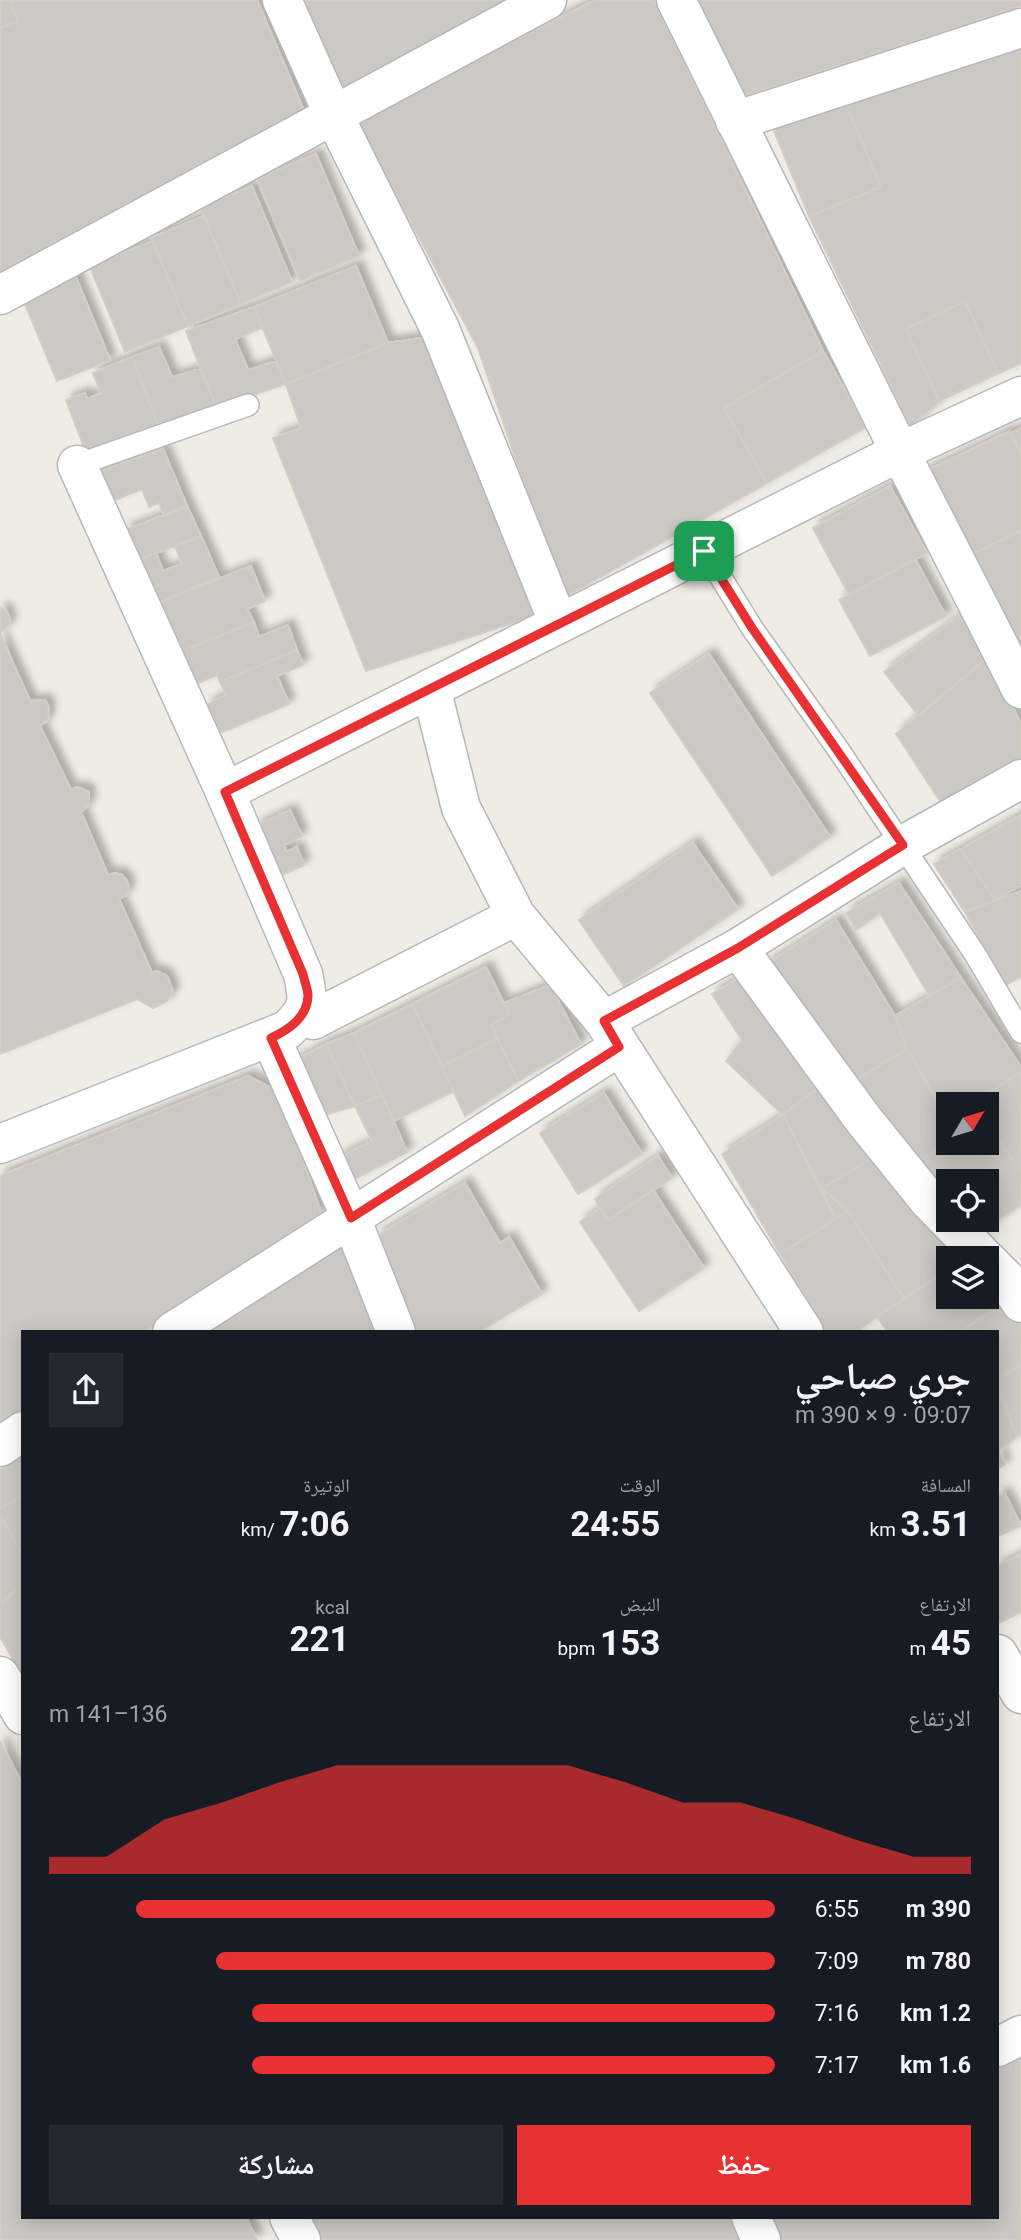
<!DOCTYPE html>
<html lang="ar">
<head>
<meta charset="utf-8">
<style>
	:root { --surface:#171b24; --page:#242831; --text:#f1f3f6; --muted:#9ea1a6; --accent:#e83132 }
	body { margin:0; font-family:Roboto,"Noto Naskh Arabic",sans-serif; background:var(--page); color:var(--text); direction:rtl; height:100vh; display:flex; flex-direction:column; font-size:26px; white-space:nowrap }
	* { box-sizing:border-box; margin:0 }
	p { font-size:23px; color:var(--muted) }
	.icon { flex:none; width:38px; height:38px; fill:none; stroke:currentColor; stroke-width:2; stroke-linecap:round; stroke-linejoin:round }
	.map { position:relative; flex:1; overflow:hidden; direction:ltr }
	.sheet { position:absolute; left:21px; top:1330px; width:978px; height:889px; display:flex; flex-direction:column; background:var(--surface); border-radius:0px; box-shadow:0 4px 18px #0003; direction:rtl }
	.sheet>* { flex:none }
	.needle { width:46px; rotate:52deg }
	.fabs { position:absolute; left:936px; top:1092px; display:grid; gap:14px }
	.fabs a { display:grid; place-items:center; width:63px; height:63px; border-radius:0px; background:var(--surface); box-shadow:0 4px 18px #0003; font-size:35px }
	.pin { position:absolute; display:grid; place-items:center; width:60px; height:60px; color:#fff; margin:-30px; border-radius:14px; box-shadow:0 4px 10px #0006 }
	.round { display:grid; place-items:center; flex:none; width:74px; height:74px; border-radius:0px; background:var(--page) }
	.headline { display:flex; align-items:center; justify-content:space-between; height:119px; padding:0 28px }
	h1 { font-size:38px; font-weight:700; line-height:52px }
	.figures { display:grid; grid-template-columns:repeat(3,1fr); gap:10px; height:119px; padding:7px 28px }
	.figures div { display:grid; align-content:center }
	.figures b { font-size:35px; font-weight:700 }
	.figures small { font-size:19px; font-weight:400 }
	.figures p { font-size:19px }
	.chart { height:196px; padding:14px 28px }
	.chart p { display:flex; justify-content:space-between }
	.chart svg { width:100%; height:126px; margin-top:7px; fill:var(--accent); opacity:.7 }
	.button { display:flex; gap:14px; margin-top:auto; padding:14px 28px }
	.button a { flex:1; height:80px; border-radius:0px; background:var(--accent); color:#fff; font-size:28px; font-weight:700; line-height:80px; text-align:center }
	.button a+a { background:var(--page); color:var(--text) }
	ul { padding:0 28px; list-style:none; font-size:23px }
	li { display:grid; grid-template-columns:112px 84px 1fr; align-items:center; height:52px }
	li i { height:18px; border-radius:9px; background:var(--accent) }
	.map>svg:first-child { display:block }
	.building { fill:#ccc9c4; stroke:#d3cdc3; stroke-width:2; filter:url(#shadow) }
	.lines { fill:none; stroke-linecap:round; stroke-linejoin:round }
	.lane-casing { stroke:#b5b8bb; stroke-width:24 }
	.street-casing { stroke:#b5b8bb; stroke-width:41 }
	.secondary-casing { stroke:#b6babe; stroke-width:41 }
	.lane { stroke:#fff; stroke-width:21 }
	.street { stroke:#fff; stroke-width:38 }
	.secondary { stroke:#fff; stroke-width:38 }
	.route-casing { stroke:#fff; stroke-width:14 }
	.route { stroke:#e83132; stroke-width:9 }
</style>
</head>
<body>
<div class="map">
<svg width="1021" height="2240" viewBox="0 0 1021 2240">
	<defs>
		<filter id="shadow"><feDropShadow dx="6" dy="-6" stdDeviation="3.5" flood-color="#0004"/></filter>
	</defs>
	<rect width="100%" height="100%" fill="#efece4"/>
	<path class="building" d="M 0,0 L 10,0 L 18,21 L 0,28 Z
		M 0,0 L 257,0 L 305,113 L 0,271 Z
		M 293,0 L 512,0 L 338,90 Z
		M 596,0 L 654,0 L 823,351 L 724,408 L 767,483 L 563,598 L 478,348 L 356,119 Z
		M 696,0 L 1021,0 L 1021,6 L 743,96 Z
		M 1021,34 L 1021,363 L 939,401 L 911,427 L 809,216 L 881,187 L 841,92 Z
		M 841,92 L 881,187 L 809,216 L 770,121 Z
		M 316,154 L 359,256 L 300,281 L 257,179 Z
		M 252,186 L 292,282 L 241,304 L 201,208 Z
		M 204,216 L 241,304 L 188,326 L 151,238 Z
		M 153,241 L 188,326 L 125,352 L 90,267 Z
		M 356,266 L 388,343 L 286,384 L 254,307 Z
		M 73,270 L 110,360 L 57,381 L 20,292 Z
		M 965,301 L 998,373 L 939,401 L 906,329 Z
		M 254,307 L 262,328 L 235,339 L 248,370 L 276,361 L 286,384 L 216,407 L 186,331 Z
		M 433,336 L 543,613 L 366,671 L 273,438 L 301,428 L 286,384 L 388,343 Z
		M 159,347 L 172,377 L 201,369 L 216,407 L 158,424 L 132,357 Z
		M 823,351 L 866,427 L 767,483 L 724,408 Z
		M 132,357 L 158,424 L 86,452 L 66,400 L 85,393 L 87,399 L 101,393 L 93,373 Z
		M 1021,428 L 1021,455 L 1011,433 Z
		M 1010,431 L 1021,455 L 1021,531 L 964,558 L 924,472 Z
		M 163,449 L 187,506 L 164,516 L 159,503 L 149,507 L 142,489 L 105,504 L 90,475 Z
		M 890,486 L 927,553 L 849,595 L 813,528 Z
		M 187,506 L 201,536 L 138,560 L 125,530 Z
		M 1021,531 L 1021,656 L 964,558 Z
		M 201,536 L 219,577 L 157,603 L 138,560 L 156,553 L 163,571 L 182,564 L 175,546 Z
		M 915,559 L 946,616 L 870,656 L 839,600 Z
		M 251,566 L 265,601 L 247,609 L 254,622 L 177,653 L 157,603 Z
		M 0,608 L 5,610 L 9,616 L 10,624 L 0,633 Z
		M 959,617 L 989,656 L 919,716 L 884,672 Z
		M 254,622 L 259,637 L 288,625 L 297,650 L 220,682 L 217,675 L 192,686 L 177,653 Z
		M 0,634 L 30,701 L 45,700 L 48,705 L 49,714 L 47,721 L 40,726 L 71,790 L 78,787 L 89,792 L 89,804 L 81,812 L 108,875 L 115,873 L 122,875 L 127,881 L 129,888 L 126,895 L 119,899 L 152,973 L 157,971 L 167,976 L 173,991 L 167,1001 L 153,1008 L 137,999 L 0,1054 Z
		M 297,650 L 303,665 L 277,676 L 289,704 L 220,733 L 207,705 L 226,695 L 220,682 Z
		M 709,654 L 830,837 L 772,876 L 650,693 Z
		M 989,656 L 1021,724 L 1021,761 L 946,810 L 896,734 Z
		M 290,810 L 302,836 L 284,845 L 287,852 L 297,847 L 304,865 L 280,876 L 256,826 Z
		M 1021,815 L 1021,885 L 995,900 L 961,849 Z
		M 693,843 L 738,909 L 624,986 L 579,920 Z
		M 961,849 L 995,900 L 965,912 L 934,864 Z
		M 899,883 L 961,978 L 929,995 L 880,913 L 856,930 L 846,913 Z
		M 1021,891 L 1021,977 L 1005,985 L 965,912 Z
		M 836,920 L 895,1016 L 907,1049 L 852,1082 L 765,965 Z
		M 486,967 L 509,1014 L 491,1025 L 498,1038 L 442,1066 L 412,1004 Z
		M 740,978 L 824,1083 L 783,1115 L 726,1061 L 742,1040 L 712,994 Z
		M 961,978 L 1021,1067 L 1021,1071 L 974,1104 L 948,1104 L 948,1116 L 907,1049 L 895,1016 Z
		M 550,985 L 581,1044 L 518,1081 L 491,1025 L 509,1014 L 504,1003 Z
		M 412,1004 L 454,1091 L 394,1121 L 354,1033 Z
		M 354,1033 L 382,1095 L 355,1106 L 326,1044 Z
		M 498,1038 L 518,1081 L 465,1116 L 442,1066 Z
		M 326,1044 L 355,1106 L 320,1116 L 293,1062 Z
		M 907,1049 L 948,1121 L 948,1141 L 917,1164 L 852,1082 Z
		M 1021,1071 L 1021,1173 L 987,1121 L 987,1104 L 976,1103 Z
		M 248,1076 L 273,1089 L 300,1151 L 321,1213 L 143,1332 L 23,1332 L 23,1412 L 0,1427 L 0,1176 Z
		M 824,1083 L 873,1158 L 822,1188 L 783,1115 Z
		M 604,1093 L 642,1154 L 578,1194 L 540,1133 Z
		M 382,1095 L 407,1152 L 349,1182 L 338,1158 L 372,1141 L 355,1106 Z
		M 783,1115 L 835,1219 L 822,1188 L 848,1211 L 780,1254 L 722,1154 Z
		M 987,1121 L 1021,1173 L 1021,1205 L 977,1234 L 964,1220 L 987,1220 L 987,1181 L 948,1181 L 948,1201 L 917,1164 L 948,1141 L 948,1143 L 987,1143 Z
		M 658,1156 L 672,1178 L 608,1220 L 595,1199 Z
		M 873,1158 L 960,1258 L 948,1258 L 948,1269 L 904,1299 L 848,1211 L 835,1219 L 822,1188 Z
		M 465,1183 L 500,1243 L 509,1237 L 542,1294 L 478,1332 L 413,1332 L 377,1236 Z
		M 653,1190 L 704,1268 L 639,1311 L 580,1222 L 601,1208 L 608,1220 Z
		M 848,1211 L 904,1299 L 855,1332 L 827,1332 L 780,1254 Z
		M 345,1240 L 379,1332 L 208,1332 Z
		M 948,1269 L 948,1297 L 987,1297 L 987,1288 L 1001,1305 L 959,1332 L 888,1332 L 877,1317 Z
		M 1001,1305 L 1021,1314 L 1021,1366 L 998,1378 L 998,1332 L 960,1332 Z
		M 1021,1366 L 1021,1435 L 1017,1437 L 998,1387 L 998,1378 Z
		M 998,1387 L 1017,1437 L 998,1450 L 1005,1465 L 998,1468 Z
		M 23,1455 L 23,1496 L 0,1508 L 0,1470 Z
		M 1005,1494 L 1021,1526 L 998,1536 L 998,1496 Z
		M 23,1496 L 23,1556 L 0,1515 L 0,1508 Z
		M 0,1515 L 23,1556 L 23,1584 L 0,1604 Z
		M 1021,1554 L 1021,1612 L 1000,1622 L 998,1616 L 998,1566 Z
		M 23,1584 L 23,1676 L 0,1637 L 0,1604 Z
		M 0,1741 L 23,1785 L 23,2217 L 246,2217 L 257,2240 L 0,2240 Z
		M 1021,2051 L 1021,2240 L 777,2240 L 767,2217 L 998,2217 L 998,2063 Z
		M 295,2217 L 732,2217 L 741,2240 L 306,2240 Z"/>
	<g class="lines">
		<defs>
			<path id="lane" d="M 77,465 L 248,405
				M 704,550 L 752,628 L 840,752 L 975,954 L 1021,1032"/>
			<path id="street" d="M 282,0 L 334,116 L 440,329 L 558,622
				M 676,0 L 900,452 L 1021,689
				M 735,121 L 1021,28
				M 0,295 L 547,0
				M 431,688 L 461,808 L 516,916 L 604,1021 L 804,1332
				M 738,948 L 863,1119 L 930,1202 L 985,1258
				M 302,1016 L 313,1020 L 516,916
				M 604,1021 L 738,948 L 903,845 L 1021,779
				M 271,1038 L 351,1218 L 396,1332
				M 987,1260 L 1005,1278 L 1021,1303
				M 172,1332 L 619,1047
				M 0,1447 L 23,1431
				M 998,1654 L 1021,1694
				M 0,1676 L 23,1715
				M 998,2047 L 1021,2035
				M 289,2217 L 301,2240
				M 751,2217 L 761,2240"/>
			<path id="secondary" d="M 225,792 L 900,452 L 1021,396
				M 0,1144 L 287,1030 C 309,1009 309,1003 303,974 L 225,792 L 77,465"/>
		</defs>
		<use href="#lane" class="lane-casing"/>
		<use href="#street" class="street-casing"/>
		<use href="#secondary" class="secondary-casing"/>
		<use href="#lane" class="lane"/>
		<use href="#street" class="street"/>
		<use href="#secondary" class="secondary"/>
	</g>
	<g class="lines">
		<defs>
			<path id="route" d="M 704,551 L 752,628 L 903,845 L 738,948 L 604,1021 L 619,1047 L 351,1218 L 271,1038 C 288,1030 307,1018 308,996 C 308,989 304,980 303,974 L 225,792 Z"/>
		</defs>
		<use href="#route" class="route-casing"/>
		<use href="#route" class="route"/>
	</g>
</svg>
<div class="fabs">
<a><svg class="needle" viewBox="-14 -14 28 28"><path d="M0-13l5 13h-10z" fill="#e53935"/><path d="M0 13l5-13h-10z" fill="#9ea1a6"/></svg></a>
<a><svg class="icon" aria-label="locate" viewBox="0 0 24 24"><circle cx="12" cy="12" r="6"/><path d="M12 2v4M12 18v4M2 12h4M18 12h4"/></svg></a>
<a><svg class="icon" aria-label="layers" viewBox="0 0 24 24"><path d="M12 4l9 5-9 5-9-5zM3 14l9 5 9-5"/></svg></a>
</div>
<div class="pin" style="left:704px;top:551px;background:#1e9e55"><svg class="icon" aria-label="arrive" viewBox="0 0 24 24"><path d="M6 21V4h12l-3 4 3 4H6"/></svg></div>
<section class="sheet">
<div class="headline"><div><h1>جري صباحي</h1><p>09:07 · 9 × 390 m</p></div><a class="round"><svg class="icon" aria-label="share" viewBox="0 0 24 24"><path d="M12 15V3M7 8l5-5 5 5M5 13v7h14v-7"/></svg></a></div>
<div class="figures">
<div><p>المسافة</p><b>3.51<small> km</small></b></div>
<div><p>الوقت</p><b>24:55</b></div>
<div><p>الوتيرة</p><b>7:06<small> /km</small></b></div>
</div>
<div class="figures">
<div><p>الارتفاع</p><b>45<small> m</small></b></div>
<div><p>النبض</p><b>153<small> bpm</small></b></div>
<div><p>kcal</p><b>221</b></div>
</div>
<div class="chart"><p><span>الارتفاع</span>136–141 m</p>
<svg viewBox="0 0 160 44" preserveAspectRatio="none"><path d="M0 44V38L10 38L20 25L30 19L40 12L50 6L60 6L70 6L80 6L90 6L100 12L110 19L120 19L130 25L140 32L150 38L160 38V44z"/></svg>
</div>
<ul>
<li><b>390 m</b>6:55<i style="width:88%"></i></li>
<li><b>780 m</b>7:09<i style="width:77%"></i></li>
<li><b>1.2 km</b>7:16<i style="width:72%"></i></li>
<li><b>1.6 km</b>7:17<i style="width:72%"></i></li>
</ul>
<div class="button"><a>حفظ</a><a>مشاركة</a></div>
</section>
</div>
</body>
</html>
